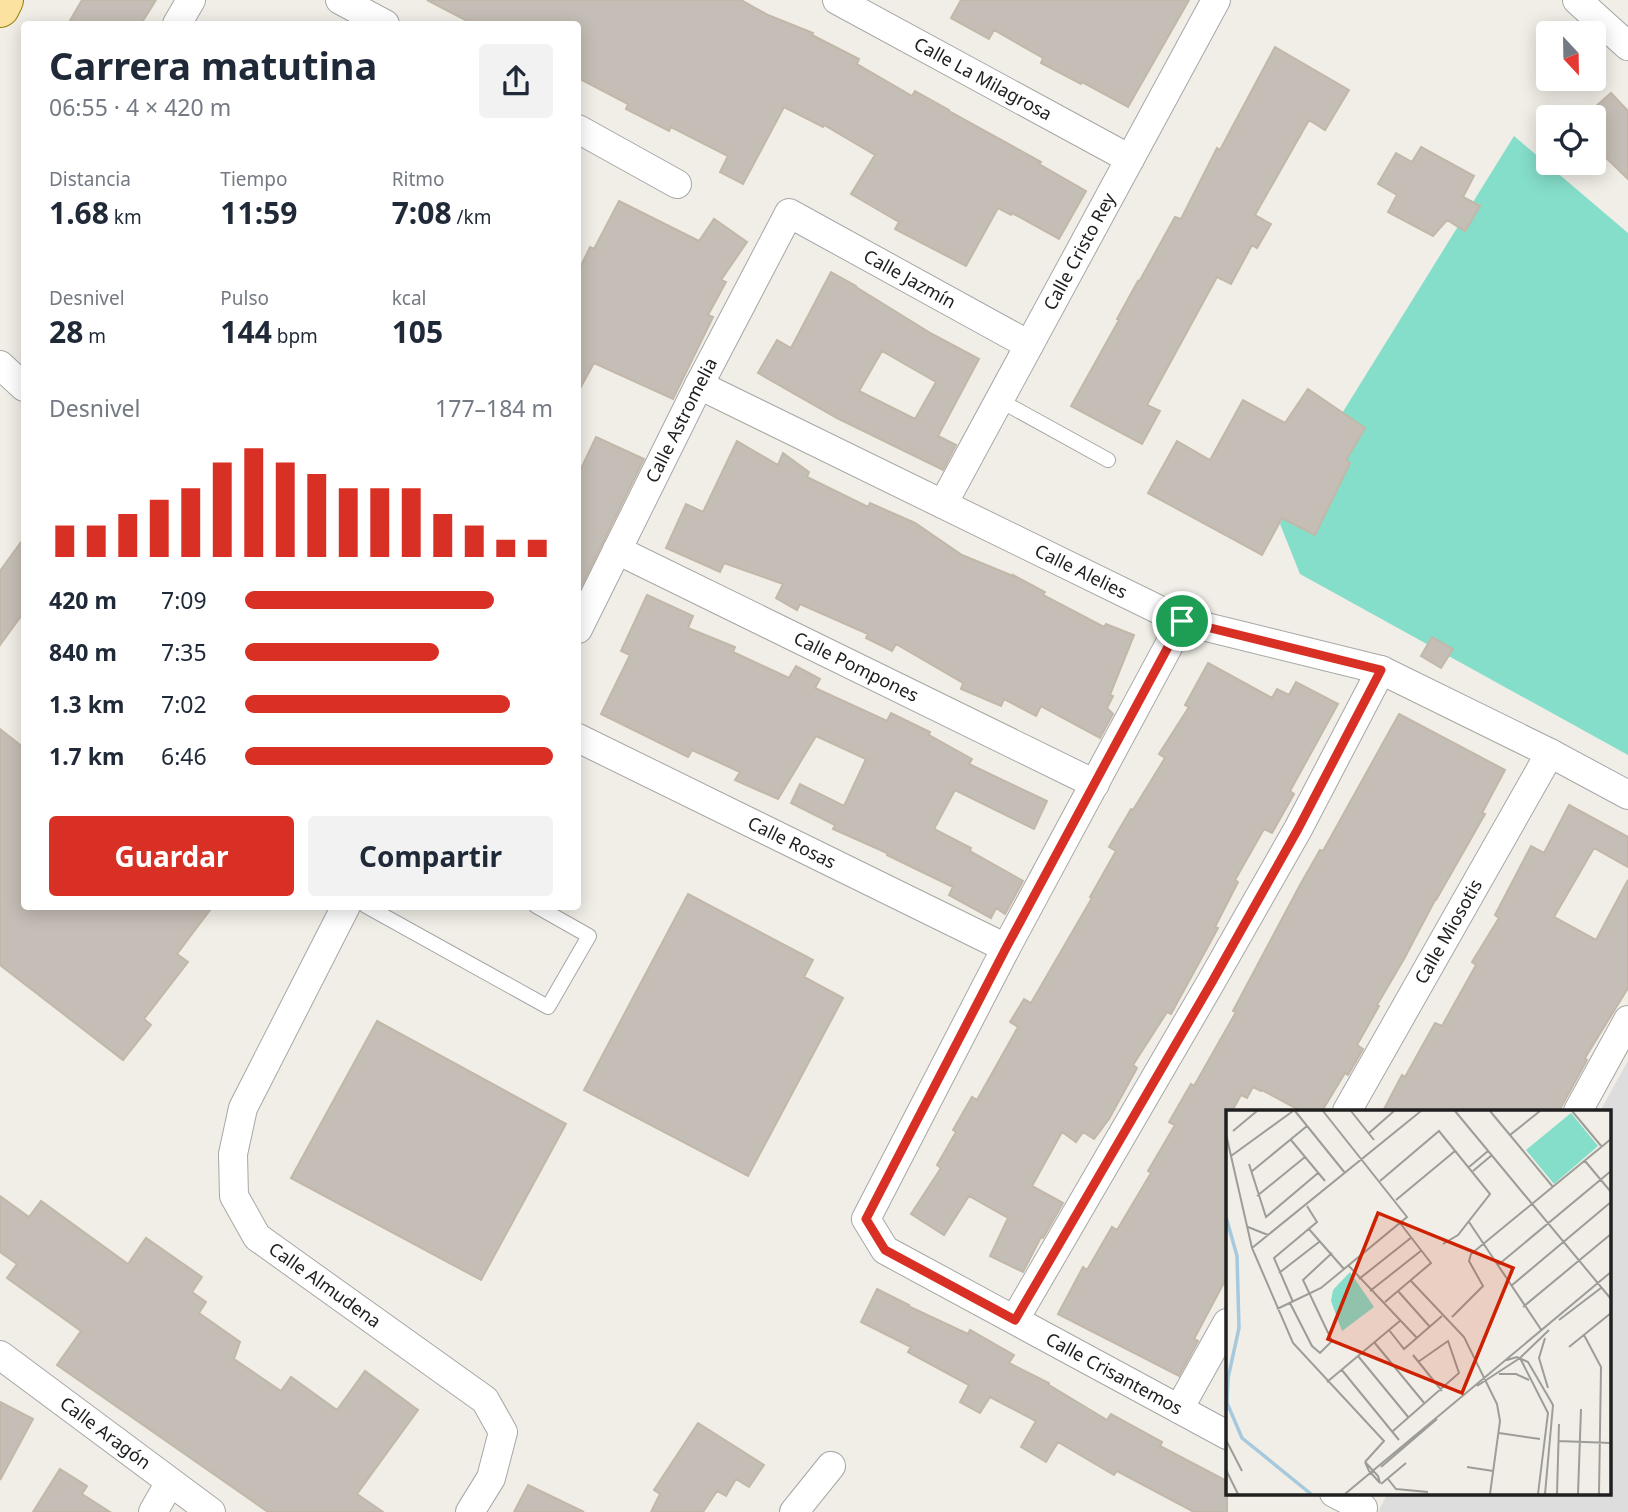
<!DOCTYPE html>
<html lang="es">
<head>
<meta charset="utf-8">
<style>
	:root { --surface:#fff; --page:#f2f2f3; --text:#1f2937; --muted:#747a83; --accent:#d93025 }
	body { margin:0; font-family:"Noto Sans",sans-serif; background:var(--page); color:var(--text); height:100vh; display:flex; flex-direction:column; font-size:26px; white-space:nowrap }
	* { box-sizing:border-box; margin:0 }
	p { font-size:23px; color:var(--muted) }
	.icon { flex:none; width:38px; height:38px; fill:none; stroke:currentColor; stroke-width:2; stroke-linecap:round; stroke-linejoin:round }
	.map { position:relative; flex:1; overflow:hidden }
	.drawer { position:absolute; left:21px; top:21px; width:560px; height:889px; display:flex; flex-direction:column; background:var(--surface); border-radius:7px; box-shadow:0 4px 18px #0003 }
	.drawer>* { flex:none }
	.needle { width:46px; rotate:158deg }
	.controls { position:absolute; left:1536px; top:21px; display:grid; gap:14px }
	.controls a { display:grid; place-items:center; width:70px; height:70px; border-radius:7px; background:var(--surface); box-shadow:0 4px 18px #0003; font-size:35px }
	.pin { position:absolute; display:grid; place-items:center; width:60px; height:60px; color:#fff; margin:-30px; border:4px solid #fff; border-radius:50%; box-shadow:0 2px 7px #0007 }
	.round { display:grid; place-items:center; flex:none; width:74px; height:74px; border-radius:7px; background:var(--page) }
	.overview { display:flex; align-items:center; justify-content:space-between; height:119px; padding:0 28px }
	h1 { font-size:38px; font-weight:700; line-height:52px }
	.stats { display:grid; grid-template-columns:repeat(3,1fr); gap:10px; height:119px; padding:7px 28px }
	.stats div { display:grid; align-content:center }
	.stats b { font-size:30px; font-weight:700 }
	.stats small { font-size:19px; font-weight:400 }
	.stats p { font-size:19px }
	.chart { height:196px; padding:14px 28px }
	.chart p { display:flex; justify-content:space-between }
	.chart svg { width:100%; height:126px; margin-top:7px; stroke:var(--accent); stroke-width:6 }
	.action { display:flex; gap:14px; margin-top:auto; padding:14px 28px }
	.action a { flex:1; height:80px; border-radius:7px; background:var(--accent); color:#fff; font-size:28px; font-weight:700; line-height:80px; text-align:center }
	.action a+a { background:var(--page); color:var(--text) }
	ul { padding:0 28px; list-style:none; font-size:23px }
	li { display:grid; grid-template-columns:112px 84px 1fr; align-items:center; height:52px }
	li i { height:18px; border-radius:9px; background:var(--accent) }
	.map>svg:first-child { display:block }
	.residential { fill:#dedddd }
	.pitch { fill:#85deca }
	.building { fill:#c5beb6; stroke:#c2b8a9; stroke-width:2; fill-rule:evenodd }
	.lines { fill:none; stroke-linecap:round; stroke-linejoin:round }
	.lane-casing { stroke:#a7a7a7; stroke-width:16 }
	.street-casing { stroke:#a7a7a7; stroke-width:30 }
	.primary-casing { stroke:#9a7f01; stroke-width:40 }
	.lane { stroke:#fff; stroke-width:14 }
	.street { stroke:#fff; stroke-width:28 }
	.primary { stroke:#fbe2a0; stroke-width:38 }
	.route-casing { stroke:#fff; stroke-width:14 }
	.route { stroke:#d93025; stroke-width:9 }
	.labels { text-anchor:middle; stroke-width:5; stroke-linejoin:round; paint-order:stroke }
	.street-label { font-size:18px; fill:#202020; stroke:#fff }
	.inset-river { fill:none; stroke:#a7c9dd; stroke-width:3.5 }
	.inset-road { fill:none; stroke:#9d9c97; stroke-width:2 }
	.view { fill:#ce2102; fill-opacity:0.15; stroke:#ce2102; stroke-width:3.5 }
	.inset-edge { fill:none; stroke:#202020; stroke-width:3.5 }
</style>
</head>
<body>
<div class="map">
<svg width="1628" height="1512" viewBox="0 0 1628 1512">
	<rect width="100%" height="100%" fill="#f0eee6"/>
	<path class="residential" d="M 1628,1061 L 1628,1512 L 1378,1512 L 1388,1493 L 1609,1493 L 1609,1111 L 1600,1111 Z"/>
	<path class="pitch" d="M 1514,136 L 1628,233 L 1628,755 L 1300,574 L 1280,524 L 1323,444 Z"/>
	<path class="building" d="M 82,0 L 156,0 L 141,24 L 68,24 Z
		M 427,0 L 741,0 L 768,15 L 813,33 L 812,35 L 859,59 L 857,64 L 912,96 L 915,91 L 949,110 L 949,111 L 1041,162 L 1039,164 L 1086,191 L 1059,239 L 1012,213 L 1011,215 L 998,208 L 966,266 L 895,229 L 899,222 L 851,194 L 875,155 L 824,125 L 823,127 L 784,107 L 743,184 L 720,172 L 728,156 L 671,127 L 669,131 L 626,109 L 628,104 L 578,78 L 578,24 L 473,24 Z
		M 961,0 L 1189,0 L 1128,107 L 1082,82 L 1081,84 L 1041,63 L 1043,58 L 994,30 L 989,39 L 951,18 Z
		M 1275,47 L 1349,90 L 1325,130 L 1309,120 L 1255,215 L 1271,224 L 1257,248 L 1252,245 L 1231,284 L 1217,277 L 1147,405 L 1160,411 L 1142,444 L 1071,406 L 1119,320 L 1117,319 L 1138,281 L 1139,282 L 1175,217 L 1181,219 L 1217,148 L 1220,150 Z
		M 1611,93 L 1628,111 L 1628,179 L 1594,146 L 1594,108 Z
		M 1421,147 L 1474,176 L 1463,197 L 1480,206 L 1465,231 L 1447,220 L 1433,236 L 1388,212 L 1397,195 L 1378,184 L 1396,153 L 1412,162 Z
		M 619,201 L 699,241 L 714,219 L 747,242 L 721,280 L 726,282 L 708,315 L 713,317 L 673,399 L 594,363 L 578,392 L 578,272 L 590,247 L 594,249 Z
		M 831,272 L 856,286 L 856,287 L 932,334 L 979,359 L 938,436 L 956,445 L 943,470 L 837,418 L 758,373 L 777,340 L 791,348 ZM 882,351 L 936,382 L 915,419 L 859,391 Z
		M 1308,389 L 1365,428 L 1346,460 L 1350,463 L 1315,535 L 1282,518 L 1262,555 L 1148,493 L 1177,441 L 1210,460 L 1243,400 L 1285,423 Z
		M 596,437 L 644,459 L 578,593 L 578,475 Z
		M 737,441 L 778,465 L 783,453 L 809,472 L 807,477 L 868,507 L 870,503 L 915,523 L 962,555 L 1013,576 L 1013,575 L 1045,592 L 1043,595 L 1104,627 L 1106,624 L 1134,635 L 1110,695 L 1113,696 L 1107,708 L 1113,714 L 1100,738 L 1041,706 L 1036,716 L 1004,699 L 1001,706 L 961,689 L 963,683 L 896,644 L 892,651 L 866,638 L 868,634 L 800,604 L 797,610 L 776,598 L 783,584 L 724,563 L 720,572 L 666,548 L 686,504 L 703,512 Z
		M 24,538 L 24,612 L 0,645 L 0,571 Z
		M 647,595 L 693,616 L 688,628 L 735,647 L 733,652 L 789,678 L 796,666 L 820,679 L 815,688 L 887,721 L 891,713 L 930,732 L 929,735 L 972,759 L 969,764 L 1047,801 L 1034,829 L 955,790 L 934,829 L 971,848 L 970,851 L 1023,881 L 1005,914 L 996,908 L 991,918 L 949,895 L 953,887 L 887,855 L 887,853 L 833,829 L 835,825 L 791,803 L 800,784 L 844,806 L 866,759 L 816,736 L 778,799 L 735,780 L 740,772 L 692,750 L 688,757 L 601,714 L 630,655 L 621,651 Z
		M 1432,637 L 1453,649 L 1441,668 L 1421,656 Z
		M 1208,663 L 1272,698 L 1277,689 L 1289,695 L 1296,682 L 1338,704 L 1290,791 L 1294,794 L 1272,833 L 1264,829 L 1235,880 L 1238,882 L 1215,927 L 1218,928 L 1171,1014 L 1167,1012 L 1133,1065 L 1137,1068 L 1109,1119 L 1094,1139 L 1083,1132 L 1076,1142 L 1062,1132 L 1032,1186 L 1063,1203 L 1043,1238 L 1041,1237 L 1023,1272 L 990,1256 L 1008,1218 L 969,1196 L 944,1235 L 911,1214 L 941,1168 L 937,1165 L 956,1132 L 953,1130 L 972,1097 L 977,1100 L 1018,1027 L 1010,1022 L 1024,999 L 1031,1003 L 1092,898 L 1090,897 L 1116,851 L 1109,847 L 1131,809 L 1133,810 L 1165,758 L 1159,754 L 1189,707 L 1185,705 Z
		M 1399,714 L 1505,770 L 1482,813 L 1485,814 L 1436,900 L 1435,900 L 1404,959 L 1377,1005 L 1379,1006 L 1357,1045 L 1363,1049 L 1348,1075 L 1345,1073 L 1322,1111 L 1301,1111 L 1262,1090 L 1261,1091 L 1253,1087 L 1247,1098 L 1241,1095 L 1232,1111 L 1227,1111 L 1227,1277 L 1194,1339 L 1198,1341 L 1179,1376 L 1058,1314 L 1083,1267 L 1087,1270 L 1112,1227 L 1117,1230 L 1151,1173 L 1148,1171 L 1175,1125 L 1169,1122 L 1191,1084 L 1194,1086 L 1236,1012 L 1233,1011 L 1300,885 L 1320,850 L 1323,851 Z
		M 0,729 L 24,748 L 24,906 L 213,906 L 177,954 L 188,962 L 144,1019 L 151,1025 L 123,1060 L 0,965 Z
		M 1569,805 L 1628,837 L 1628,867 L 1594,848 L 1554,917 L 1596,940 L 1628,880 L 1628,988 L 1585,1058 L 1587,1060 L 1559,1111 L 1383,1111 L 1402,1075 L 1405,1077 L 1435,1023 L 1442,1026 L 1476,965 L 1472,962 L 1499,918 L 1495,915 L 1531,846 L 1544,853 Z
		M 688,894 L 813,960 L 804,977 L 843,998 L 748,1176 L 584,1090 Z
		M 377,1021 L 566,1124 L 481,1280 L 291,1178 Z
		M 0,1196 L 29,1217 L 41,1201 L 128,1264 L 146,1238 L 202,1277 L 192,1292 L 206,1302 L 199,1313 L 240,1342 L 234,1359 L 281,1391 L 291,1377 L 337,1410 L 365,1371 L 418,1410 L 357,1494 L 383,1512 L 268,1512 L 57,1365 L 81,1331 L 7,1278 L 17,1264 L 0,1252 Z
		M 877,1289 L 909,1305 L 908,1306 L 968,1334 L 970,1330 L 1014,1355 L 1009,1363 L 1049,1383 L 1049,1385 L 1107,1420 L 1111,1414 L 1162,1442 L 1160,1446 L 1227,1481 L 1227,1512 L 1194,1512 L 1117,1471 L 1114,1475 L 1058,1442 L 1046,1462 L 1021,1447 L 1036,1421 L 990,1397 L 980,1413 L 960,1402 L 969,1385 L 908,1352 L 911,1347 L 861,1322 Z
		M 0,1402 L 33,1419 L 0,1480 Z
		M 698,1423 L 764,1465 L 749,1487 L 736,1479 L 726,1496 L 717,1491 L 703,1512 L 651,1512 L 660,1494 L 654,1490 Z
		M 60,1469 L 87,1486 L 82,1494 L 110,1512 L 33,1512 Z
		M 528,1485 L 584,1512 L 514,1512 Z"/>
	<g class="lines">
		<defs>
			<path id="lane" d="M 999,400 L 1108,460
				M 366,906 L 548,1007 L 589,936 L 536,906"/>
			<g id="street">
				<path d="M 340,0 L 385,24"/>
				<path id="s1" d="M 837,0 L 1130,159"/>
				<path d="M 1577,0 L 1628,46"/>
				<path d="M 177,24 L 191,0"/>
				<path d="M 578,129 L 677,184"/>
				<path d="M 0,365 L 24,387"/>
				<path id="s2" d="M 699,385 L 1182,621 L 1381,670 L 1550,753 L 1628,795"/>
				<path id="s3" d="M 943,504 L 1216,0"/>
				<path id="s4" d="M 617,550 L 1095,784"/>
				<path id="s5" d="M 1182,621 L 1006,948 L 866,1219 L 885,1250 L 1227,1435"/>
				<path id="s6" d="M 578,629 L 699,385 L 789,213 L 1029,345"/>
				<path id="s7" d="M 578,738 L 1006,948"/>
				<path id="s8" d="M 346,906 L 243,1108 L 233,1154 L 234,1196 L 257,1237 L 485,1400 L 503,1432 L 491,1478 L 470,1512"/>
				<path id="s9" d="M 1347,1111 L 1550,753"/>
				<path d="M 1578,1111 L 1628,1020"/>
				<path d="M 1015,1319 L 1211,982 L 1298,829 L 1381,670"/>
				<path id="s10" d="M 0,1355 L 211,1512"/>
				<path d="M 1179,1409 L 1227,1323"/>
				<path d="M 1334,1493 L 1363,1508"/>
				<path d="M 153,1512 L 170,1482"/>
				<path d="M 794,1512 L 831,1466"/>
			</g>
			<path id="primary" d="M 0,8 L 4,0"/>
		</defs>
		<use href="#lane" class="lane-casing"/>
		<use href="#street" class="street-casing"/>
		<use href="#primary" class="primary-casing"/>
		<use href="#lane" class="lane"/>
		<use href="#street" class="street"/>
		<use href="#primary" class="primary"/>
	</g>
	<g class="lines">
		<defs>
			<path id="route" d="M 1182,621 L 1381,670 L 1298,829 L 1212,982 L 1015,1320 L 885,1250 L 866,1219 L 1006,948 Z"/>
		</defs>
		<use href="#route" class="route-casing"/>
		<use href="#route" class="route"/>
	</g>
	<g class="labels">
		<g class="street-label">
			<text dy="6" stroke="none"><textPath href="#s1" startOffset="166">Calle La Milagrosa</textPath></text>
			<text dy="6" stroke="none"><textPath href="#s3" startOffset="287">Calle Cristo Rey</textPath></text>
			<text dy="6" stroke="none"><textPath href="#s6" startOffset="604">Calle Jazmín</textPath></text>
			<text dy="6" stroke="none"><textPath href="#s6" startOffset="233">Calle Astromelia</textPath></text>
			<text dy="6" stroke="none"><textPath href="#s2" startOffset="425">Calle Alelies</textPath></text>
			<text dy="6" stroke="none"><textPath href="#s4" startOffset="266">Calle Pompones</textPath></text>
			<text dy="6" stroke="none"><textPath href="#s7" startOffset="238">Calle Rosas</textPath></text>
			<text dy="6" stroke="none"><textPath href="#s9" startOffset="206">Calle Miosotis</textPath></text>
			<text dy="6" stroke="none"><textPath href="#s8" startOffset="446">Calle Almudena</textPath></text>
			<text dy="6" stroke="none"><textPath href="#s5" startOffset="973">Calle Crisantemos</textPath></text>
			<text dy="6" stroke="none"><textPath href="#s10" startOffset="131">Calle Aragón</textPath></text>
		</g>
	</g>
	<g transform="translate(1226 1110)">
		<rect width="385" height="385" fill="#f0eee6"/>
		<path d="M 345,3 L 372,36 L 328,74 L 300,40 ZM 124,162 L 148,197 L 116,221 L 105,191 L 107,180 Z" fill="#85deca"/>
		<path class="inset-river" d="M 0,107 L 11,146 L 13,218 L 2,268 L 1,293 L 16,328 L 85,384"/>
		<path class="inset-road" d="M 69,1 L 119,63M 125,1 L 148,30M 229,1 L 385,189M 264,1 L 327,77M 346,1 L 376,37M 7,21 L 31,1M 143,23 L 168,1M 0,24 L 26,138 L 67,233 L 158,331 L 139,352M 284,25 L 314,1M 65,30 L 99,71M 5,46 L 67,1M 359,51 L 385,82M 23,54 L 40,107 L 92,63M 243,57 L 262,41M 247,61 L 266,45M 25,62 L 81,16M 154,71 L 213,21 L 264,84 L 232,125 L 217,134M 31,86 L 79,47M 170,90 L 229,41M 243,112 L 316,221M 22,117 L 42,125M 82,118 L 118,159M 26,138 L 195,1M 122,155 L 191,228M 272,155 L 385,61M 53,163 L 93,132M 133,169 L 186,127M 185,171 L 238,227 L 271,294 L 274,311 L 264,384M 285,176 L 385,92M 144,181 L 196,140M 172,181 L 204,217M 67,192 L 48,148 L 91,112 L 81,96M 159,192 L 205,153 L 174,113M 64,193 L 86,236 L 94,243 L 106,231 L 77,170 L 106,143M 297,197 L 385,124M 51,199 L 95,178 L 181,107 L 97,1M 226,207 L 257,176 L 243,151 L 245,144 L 385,29M 333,210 L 375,178M 163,220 L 178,239 L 216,206M 358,225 L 375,257 L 373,384M 319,228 L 313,248 L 322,278M 148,232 L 199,294M 343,237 L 385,203M 187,245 L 216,281M 132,246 L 183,308M 294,248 L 322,303 L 312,384M 281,250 L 291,247 L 302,252 L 327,295 L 319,384M 115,259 L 173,330M 273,264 L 290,264 L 303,270M 101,272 L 175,210M 251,276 L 294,248 L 323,220M 167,321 L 233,263 L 222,231 L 192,252M 273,323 L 314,329M 0,330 L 16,361M 332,331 L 385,333M 139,352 L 152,366 L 154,373 L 143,361 ZM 155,357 L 211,309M 241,357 L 267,361M 0,360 L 12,384M 162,369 L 170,379 L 202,382M 155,374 L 180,353M 119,384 L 385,162M 331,384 L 333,314M 352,384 L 355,299"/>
		<path class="view" d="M 152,103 L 287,158 L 236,283 L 102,229 Z"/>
		<rect width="385" height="385" class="inset-edge"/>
	</g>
</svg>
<div class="controls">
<a><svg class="needle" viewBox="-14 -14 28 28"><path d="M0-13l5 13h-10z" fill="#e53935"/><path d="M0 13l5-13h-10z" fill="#747a83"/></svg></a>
<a><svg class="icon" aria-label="locate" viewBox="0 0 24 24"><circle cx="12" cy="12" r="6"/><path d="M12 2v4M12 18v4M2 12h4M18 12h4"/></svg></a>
</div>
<div class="pin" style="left:1182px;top:621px;background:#1e9e55"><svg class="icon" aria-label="arrive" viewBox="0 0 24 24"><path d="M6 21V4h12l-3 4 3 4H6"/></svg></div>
<section class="drawer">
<div class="overview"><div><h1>Carrera matutina</h1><p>06:55 · 4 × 420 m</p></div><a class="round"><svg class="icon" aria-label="share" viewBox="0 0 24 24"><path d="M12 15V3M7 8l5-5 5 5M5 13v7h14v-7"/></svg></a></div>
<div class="stats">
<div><p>Distancia</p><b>1.68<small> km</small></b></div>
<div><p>Tiempo</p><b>11:59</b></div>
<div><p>Ritmo</p><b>7:08<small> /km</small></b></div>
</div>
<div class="stats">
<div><p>Desnivel</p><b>28<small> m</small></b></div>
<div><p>Pulso</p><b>144<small> bpm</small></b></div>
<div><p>kcal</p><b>105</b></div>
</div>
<div class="chart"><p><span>Desnivel</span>177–184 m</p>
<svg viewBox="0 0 160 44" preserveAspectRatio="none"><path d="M5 44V33M15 44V33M25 44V29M35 44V24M45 44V20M55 44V11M65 44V6M75 44V11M85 44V15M95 44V20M105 44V20M115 44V20M125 44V29M135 44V33M145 44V38M155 44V38"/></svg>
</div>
<ul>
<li><b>420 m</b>7:09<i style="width:81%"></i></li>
<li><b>840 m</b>7:35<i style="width:63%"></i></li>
<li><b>1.3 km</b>7:02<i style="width:86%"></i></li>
<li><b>1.7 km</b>6:46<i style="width:100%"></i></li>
</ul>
<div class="action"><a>Guardar</a><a>Compartir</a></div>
</section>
</div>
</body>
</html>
